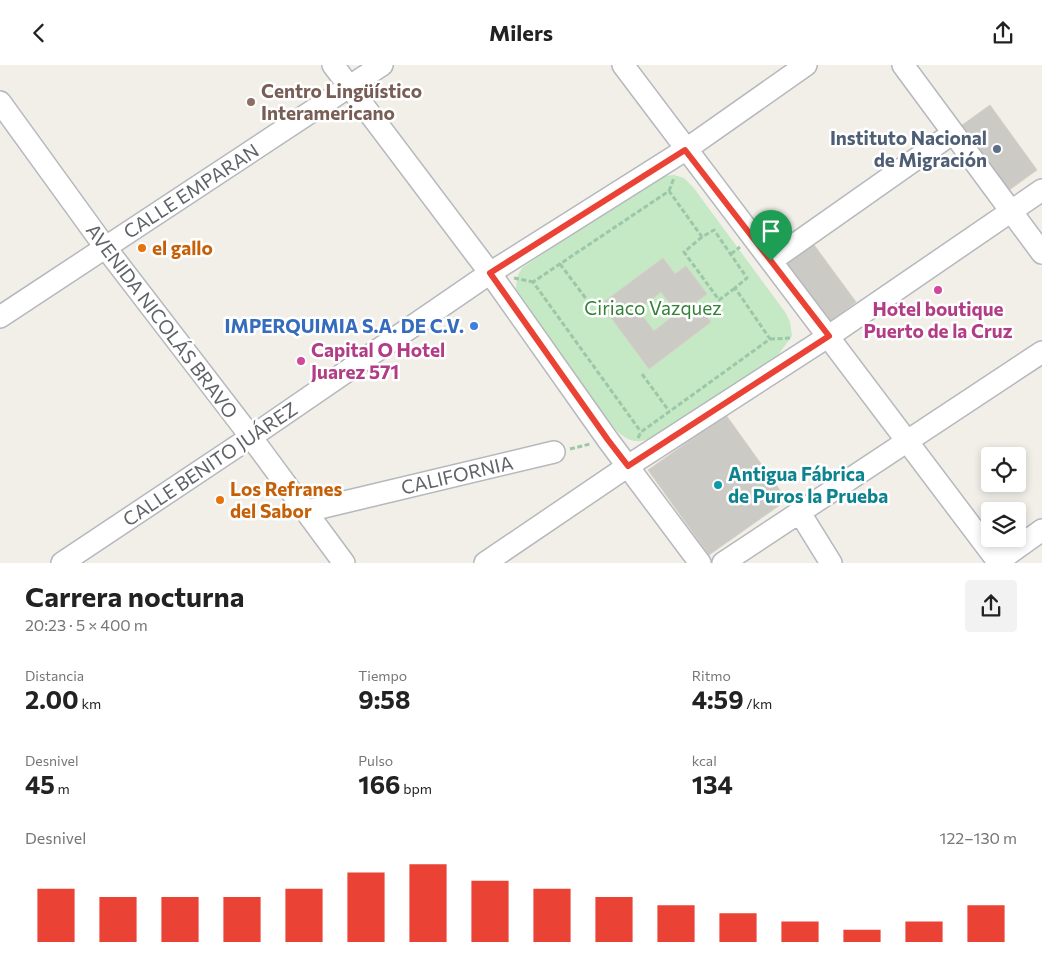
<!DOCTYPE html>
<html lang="es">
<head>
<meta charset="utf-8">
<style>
	:root { --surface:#fff; --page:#f2f2f2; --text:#222; --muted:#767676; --accent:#ea4335 }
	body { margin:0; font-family:Commissioner,sans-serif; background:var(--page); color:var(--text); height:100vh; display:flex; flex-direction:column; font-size:19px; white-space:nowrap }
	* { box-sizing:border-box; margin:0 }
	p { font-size:16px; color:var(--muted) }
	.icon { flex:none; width:28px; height:28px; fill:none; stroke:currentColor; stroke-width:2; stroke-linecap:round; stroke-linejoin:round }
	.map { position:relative; height:498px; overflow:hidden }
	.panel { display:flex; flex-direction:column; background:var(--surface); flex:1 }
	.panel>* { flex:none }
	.tools { position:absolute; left:981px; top:382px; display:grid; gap:10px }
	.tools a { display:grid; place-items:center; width:45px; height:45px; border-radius:5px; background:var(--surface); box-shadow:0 2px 8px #0003; font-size:25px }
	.pin { position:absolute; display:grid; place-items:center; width:42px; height:42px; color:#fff; margin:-51px -21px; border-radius:50% 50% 50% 0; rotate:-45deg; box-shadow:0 0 5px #0007 }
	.pin .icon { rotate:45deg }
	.round { display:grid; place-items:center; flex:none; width:52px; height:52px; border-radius:5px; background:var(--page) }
	.headline { display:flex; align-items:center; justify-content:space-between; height:85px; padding:0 25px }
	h1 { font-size:28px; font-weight:700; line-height:38px }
	.stats { display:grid; grid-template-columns:repeat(3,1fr); gap:8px; height:85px; padding:5px 25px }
	.stats div { display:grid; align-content:center }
	.stats b { font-size:25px; font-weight:700 }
	.stats small { font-size:14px; font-weight:400 }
	.stats p { font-size:14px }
	.chart { height:140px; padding:10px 25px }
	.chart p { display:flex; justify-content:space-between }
	.chart svg { width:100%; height:90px; margin-top:5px; stroke:var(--accent); stroke-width:6 }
	header { display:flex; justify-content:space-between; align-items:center; height:65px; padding:0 25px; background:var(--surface); font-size:22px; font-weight:700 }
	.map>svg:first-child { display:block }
	.green { fill:#c5e8c5 }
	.building { fill:#cccac5; stroke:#d6d1c6; fill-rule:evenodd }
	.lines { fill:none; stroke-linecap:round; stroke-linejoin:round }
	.minor-casing { stroke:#b5b8bc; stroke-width:24 }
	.path { stroke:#9cc7a9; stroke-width:3; stroke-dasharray:5 2.5; stroke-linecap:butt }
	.minor { stroke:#fff; stroke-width:21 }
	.route-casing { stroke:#fff; stroke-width:10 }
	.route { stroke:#ea4335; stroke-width:6 }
	.education-dot { fill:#8d6e63; stroke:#fff; stroke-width:2 }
	.service-dot { fill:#5c6f8a; stroke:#fff; stroke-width:2 }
	.food-dot { fill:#e8710a; stroke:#fff; stroke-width:2 }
	.hotel-dot { fill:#d1479c; stroke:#fff; stroke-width:2 }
	.shop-dot { fill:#3f7fe0; stroke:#fff; stroke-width:2 }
	.culture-dot { fill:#0f9aa8; stroke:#fff; stroke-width:2 }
	.labels { text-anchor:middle; stroke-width:5; stroke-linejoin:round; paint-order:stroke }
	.education-label { font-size:19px; font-weight:bold; fill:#785e54; stroke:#fff; text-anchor:start }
	.service-label { font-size:19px; font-weight:bold; fill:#4e5e75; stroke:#fff; text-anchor:end }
	.street-label { font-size:19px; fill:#5f6368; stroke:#fff }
	.food-label { font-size:19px; font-weight:bold; fill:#c56008; stroke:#fff; text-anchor:start }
	.park-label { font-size:19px; fill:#348238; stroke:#fff }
	.hotel-label { font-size:19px; font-weight:bold; fill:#b23c85; stroke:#fff }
	.shop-label { font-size:19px; font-weight:bold; fill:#366cbe; stroke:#fff; text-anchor:end }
	.culture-label { font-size:19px; font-weight:bold; fill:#0d838f; stroke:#fff; text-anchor:start }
</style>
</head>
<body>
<header><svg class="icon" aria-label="back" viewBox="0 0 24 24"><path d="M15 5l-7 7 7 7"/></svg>Milers<svg class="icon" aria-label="share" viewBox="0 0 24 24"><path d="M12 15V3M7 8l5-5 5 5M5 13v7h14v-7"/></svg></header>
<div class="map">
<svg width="1042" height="498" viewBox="0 0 1042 498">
	<rect width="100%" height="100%" fill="#f1efe8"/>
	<path class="green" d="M 674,110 L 684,113 L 693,122 L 785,247 L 790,257 L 792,271 L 778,290 L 658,370 C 639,379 631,379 616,365 L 530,251 L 519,232 L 516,223 L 517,212 L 522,203 L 581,163 L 654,115 L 664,111 Z"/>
	<path class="building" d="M 990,40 L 1037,105 L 1005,128 L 958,63 Z
		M 809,173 L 856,237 L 828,258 L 781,194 Z
		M 663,193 L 675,209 L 686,201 L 707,229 L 696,237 L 711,257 L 649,304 L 601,239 ZM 661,227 L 677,248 L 654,266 L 638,245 Z
		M 726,350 L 787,435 L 709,490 L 648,405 Z"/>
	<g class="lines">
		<defs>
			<path id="minor" d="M 333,0 L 490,208 L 608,375 L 700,498
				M 623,0 L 999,498
				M 903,0 L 1042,188
				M 0,37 L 105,182 L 251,372 L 344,498
				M 771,196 L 953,68
				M 0,252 L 382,0
				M 307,446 L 554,387
				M 800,448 L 831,498
				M 62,498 L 251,372 L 490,208 L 685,85 L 806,0
				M 485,498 L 628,401 L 829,271 L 1042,125
				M 723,498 L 1042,287
				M 996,498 L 1042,465"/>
		</defs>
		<use href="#minor" class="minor-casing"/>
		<path class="path" d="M 669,126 L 674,113
			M 702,172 L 684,187 L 719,235 L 735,223
			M 731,189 L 740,182
			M 560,199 L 590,239
			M 514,213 L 533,217
			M 770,274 L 791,273
			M 642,309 L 669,346
			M 638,373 L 641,367 L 770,274 L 735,223 L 747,213 L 714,165 L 702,172 L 669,126 L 533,217 L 641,367
			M 570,384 L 590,379"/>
		<use href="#minor" class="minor"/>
	</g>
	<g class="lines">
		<defs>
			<path id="route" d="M 685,85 L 829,271 L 628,401 L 608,375 L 490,208 Z"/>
		</defs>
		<use href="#route" class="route-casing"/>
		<use href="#route" class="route"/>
	</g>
	<circle class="education-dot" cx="251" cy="37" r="5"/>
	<circle class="service-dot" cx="997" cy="84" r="5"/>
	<g class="food-dot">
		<circle cx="142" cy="183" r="5"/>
		<circle cx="220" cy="435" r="5"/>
	</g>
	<g class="hotel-dot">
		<circle cx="938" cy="225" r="5"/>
		<circle cx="301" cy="296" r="5"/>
	</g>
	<circle class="shop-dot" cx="474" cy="261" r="5"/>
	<circle class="culture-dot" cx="718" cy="420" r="5"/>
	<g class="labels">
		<g class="education-label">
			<text x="261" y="33">Centro Lingüístico<tspan x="261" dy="22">Interamericano</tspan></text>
		</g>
		<g class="service-label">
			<text x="987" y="80">Instituto Nacional<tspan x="987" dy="22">de Migración</tspan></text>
		</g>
		<g class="street-label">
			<text transform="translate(191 126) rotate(-33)" y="7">CALLE EMPARAN</text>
			<text transform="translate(162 256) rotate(53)" y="7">AVENIDA NICOLÁS BRAVO</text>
			<text transform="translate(210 399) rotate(-34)" y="7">CALLE BENITO JUÁREZ</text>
			<text transform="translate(457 410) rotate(-13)" y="7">CALIFORNIA</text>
		</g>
		<g class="food-label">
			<text x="152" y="190">el gallo</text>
			<text x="230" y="431">Los Refranes<tspan x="230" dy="22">del Sabor</tspan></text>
		</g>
		<g class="park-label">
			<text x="653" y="250">Ciriaco Vazquez</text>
		</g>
		<g class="hotel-label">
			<text x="938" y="251">Hotel boutique<tspan x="938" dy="22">Puerto de la Cruz</tspan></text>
			<text x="311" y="292" text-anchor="start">Capital O Hotel<tspan x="311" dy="22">Juarez 571</tspan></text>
		</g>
		<g class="shop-label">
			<text x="464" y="268">IMPERQUIMIA S.A. DE C.V.</text>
		</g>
		<g class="culture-label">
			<text x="728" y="416">Antigua Fábrica<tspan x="728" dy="22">de Puros la Prueba</tspan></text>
		</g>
	</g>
</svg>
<div class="tools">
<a><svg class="icon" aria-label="locate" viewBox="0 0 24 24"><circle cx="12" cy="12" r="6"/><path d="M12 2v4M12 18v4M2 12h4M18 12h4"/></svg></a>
<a><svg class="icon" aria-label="layers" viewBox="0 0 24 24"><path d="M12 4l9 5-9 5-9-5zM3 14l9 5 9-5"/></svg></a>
</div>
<div class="pin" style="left:771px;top:196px;background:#1e9e55"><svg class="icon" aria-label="arrive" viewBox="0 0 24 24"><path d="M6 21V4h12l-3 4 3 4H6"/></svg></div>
</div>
<section class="panel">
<div class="headline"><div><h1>Carrera nocturna</h1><p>20:23 · 5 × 400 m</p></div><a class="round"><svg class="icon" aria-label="share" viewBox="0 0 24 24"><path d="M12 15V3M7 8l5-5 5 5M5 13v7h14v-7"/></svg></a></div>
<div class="stats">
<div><p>Distancia</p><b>2.00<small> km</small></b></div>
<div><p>Tiempo</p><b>9:58</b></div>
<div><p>Ritmo</p><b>4:59<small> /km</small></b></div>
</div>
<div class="stats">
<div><p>Desnivel</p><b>45<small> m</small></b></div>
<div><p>Pulso</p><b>166<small> bpm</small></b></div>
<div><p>kcal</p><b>134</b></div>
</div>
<div class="chart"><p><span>Desnivel</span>122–130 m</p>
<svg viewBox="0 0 160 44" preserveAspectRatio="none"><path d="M5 44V18M15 44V22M25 44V22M35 44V22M45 44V18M55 44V10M65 44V6M75 44V14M85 44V18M95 44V22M105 44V26M115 44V30M125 44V34M135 44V38M145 44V34M155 44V26"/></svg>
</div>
</section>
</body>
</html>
